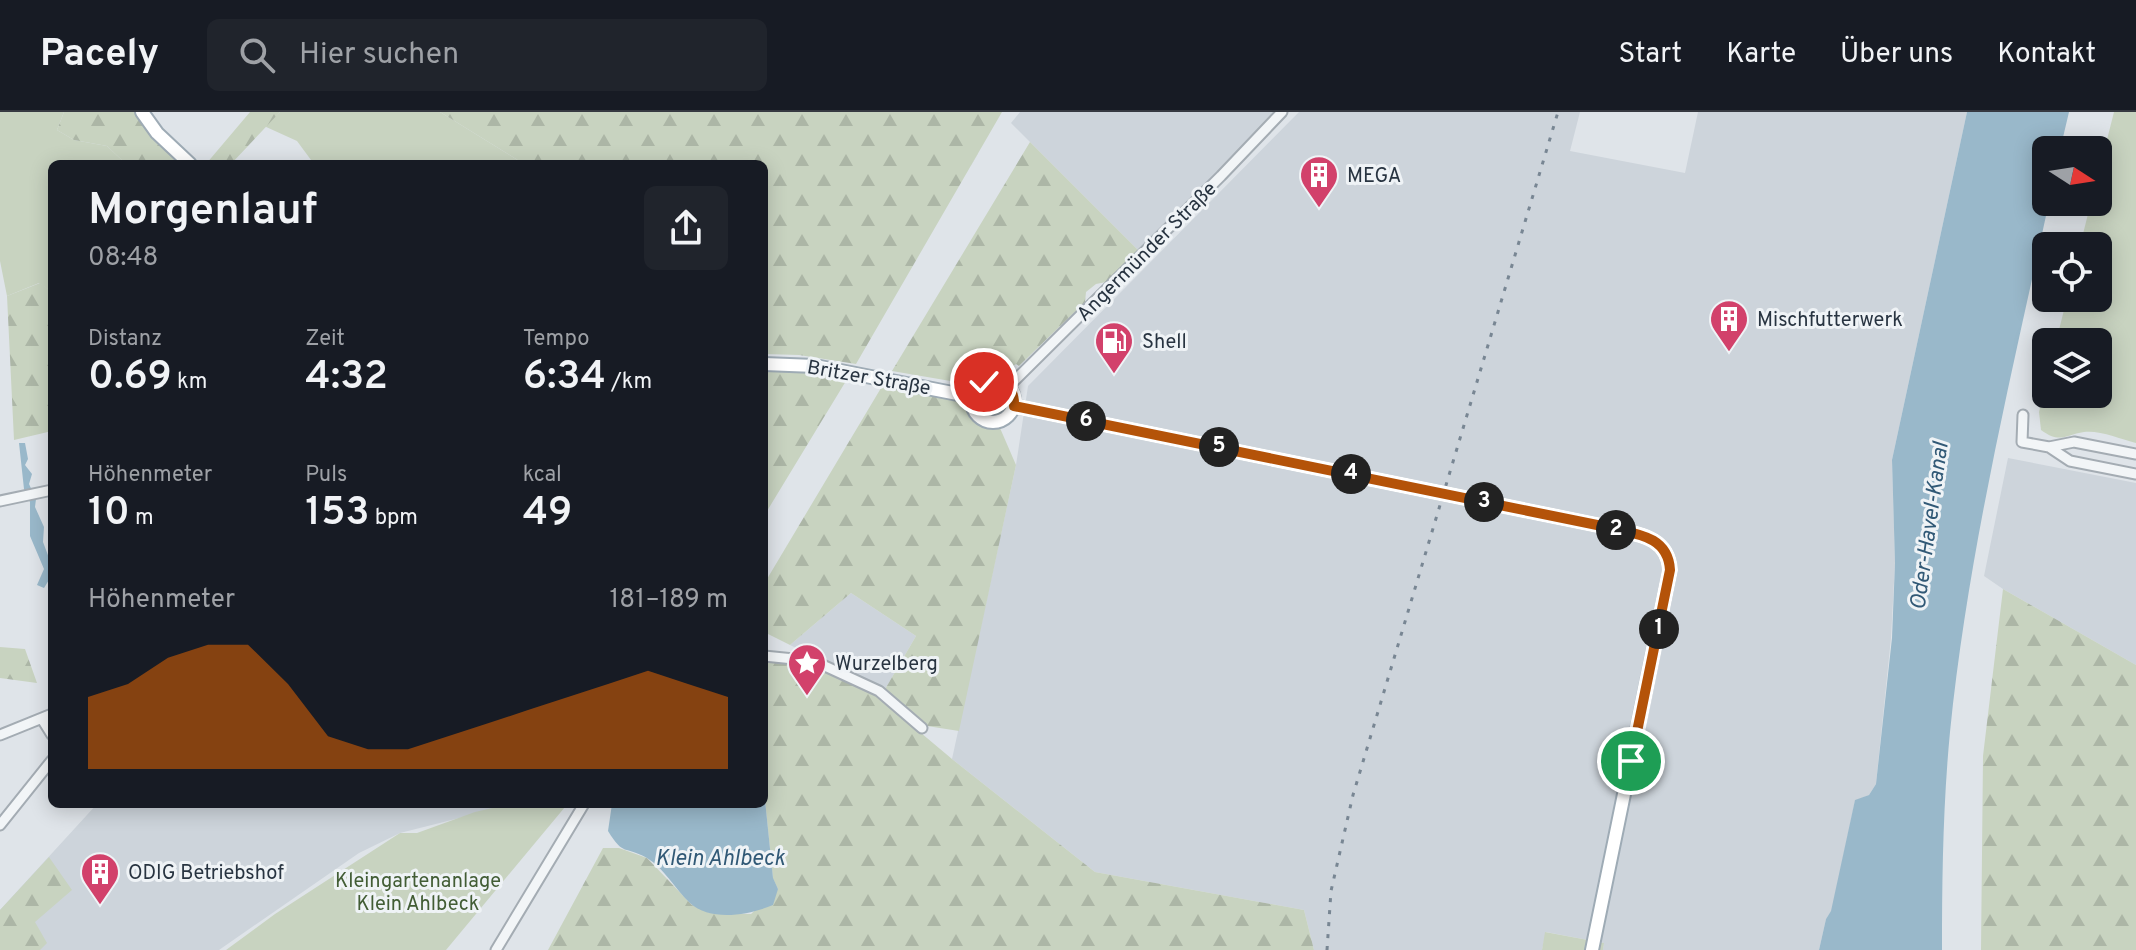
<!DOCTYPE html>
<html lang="de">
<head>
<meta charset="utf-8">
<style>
	:root { --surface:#171b24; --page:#20242c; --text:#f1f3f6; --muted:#9ea1a6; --line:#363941; --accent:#b45309 }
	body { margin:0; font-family:Overpass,sans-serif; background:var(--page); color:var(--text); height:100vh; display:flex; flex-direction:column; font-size:30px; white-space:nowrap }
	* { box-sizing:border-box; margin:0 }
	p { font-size:26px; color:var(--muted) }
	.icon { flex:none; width:44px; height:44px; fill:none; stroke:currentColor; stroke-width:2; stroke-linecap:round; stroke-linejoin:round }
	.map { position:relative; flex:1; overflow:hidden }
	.panel { position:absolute; left:48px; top:48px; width:720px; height:648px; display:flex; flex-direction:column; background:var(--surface); border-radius:12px; box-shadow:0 4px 20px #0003 }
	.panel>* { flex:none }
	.needle { width:52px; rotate:102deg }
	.tools { position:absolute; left:2032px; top:24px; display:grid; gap:16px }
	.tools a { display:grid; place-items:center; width:80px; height:80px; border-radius:12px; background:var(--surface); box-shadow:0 4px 20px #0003; font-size:40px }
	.pin { position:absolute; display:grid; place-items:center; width:68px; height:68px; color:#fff; margin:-34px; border:4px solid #fff; border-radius:50%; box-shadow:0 2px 8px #0007 }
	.km { position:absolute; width:40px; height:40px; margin:-20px; border-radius:50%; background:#222; color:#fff; font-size:22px; line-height:40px; text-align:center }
	.round { display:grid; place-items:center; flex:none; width:84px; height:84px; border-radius:12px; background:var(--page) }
	.head { display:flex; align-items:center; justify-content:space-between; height:136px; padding:0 40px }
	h1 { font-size:44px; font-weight:600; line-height:60px }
	.figures { display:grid; grid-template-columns:repeat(3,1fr); gap:12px; height:136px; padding:8px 40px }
	.figures div { display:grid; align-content:center }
	.figures b { font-size:40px; font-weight:600 }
	.figures small { font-size:22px; font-weight:400 }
	.figures p { font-size:22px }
	.chart { height:224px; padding:16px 40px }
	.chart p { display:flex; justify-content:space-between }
	.chart svg { width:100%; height:144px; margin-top:8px; fill:var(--accent); opacity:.7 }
	header { display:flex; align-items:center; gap:48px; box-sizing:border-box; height:112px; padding:0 40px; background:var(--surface); border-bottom:2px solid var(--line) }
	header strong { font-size:38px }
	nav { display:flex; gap:44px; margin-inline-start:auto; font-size:28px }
	.search { width:560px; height:72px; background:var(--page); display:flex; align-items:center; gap:20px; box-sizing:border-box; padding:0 28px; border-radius:12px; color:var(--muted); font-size:30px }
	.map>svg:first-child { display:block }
	.built { fill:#cdd4db }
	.green { fill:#c8d3c0 }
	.forest { fill:url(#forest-firs) }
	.water { fill:#99b8ca }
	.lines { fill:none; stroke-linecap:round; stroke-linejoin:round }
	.minor-casing { stroke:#a4acb3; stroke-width:13 }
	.major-casing { stroke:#9eabb5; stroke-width:16 }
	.minor { stroke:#f2f5f7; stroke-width:9 }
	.major { stroke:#fff; stroke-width:12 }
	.rail { stroke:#788693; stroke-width:3; stroke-dasharray:4 8; stroke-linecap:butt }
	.route-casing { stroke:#fff; stroke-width:16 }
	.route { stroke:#b45309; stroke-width:10 }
	.labels { text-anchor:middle; stroke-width:6; stroke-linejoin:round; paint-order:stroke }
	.poi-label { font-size:20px; fill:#283441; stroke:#eff3f6; text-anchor:start }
	.street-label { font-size:20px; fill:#283441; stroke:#eff3f6 }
	.park-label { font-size:20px; fill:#425d35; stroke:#eff3f6 }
	.water-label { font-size:22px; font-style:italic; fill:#315976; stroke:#eff3f6 }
</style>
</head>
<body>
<header>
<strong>Pacely</strong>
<div class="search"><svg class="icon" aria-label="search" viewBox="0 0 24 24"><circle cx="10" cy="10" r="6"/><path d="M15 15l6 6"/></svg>Hier suchen</div>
<nav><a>Start</a><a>Karte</a><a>Über uns</a><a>Kontakt</a></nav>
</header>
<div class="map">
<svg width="2136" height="838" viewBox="0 0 2136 838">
	<defs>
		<pattern id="forest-firs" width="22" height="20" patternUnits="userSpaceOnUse" patternTransform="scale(2)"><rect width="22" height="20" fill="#c8d3c0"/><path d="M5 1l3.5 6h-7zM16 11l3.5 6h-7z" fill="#acb6a6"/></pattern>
	</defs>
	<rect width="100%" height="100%" fill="#dfe4e9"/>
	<path class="built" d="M 1020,0 L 1277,0 L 1139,139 L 1011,11 Z
		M 1299,0 L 1580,0 L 1570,39 L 1685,61 L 1698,0 L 1967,0 L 1892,348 L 1895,451 L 1891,526 L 1876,672 L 1869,683 L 1855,689 L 1832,798 L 1826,807 L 1819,838 L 1603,838 L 1604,831 L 1546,820 L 1542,838 L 1314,838 L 1304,798 L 1095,760 L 952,647 L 1016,353 L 1028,274 Z
		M 2008,346 L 2136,371 L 2136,553 L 2003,477 L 1984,464 Z
		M 851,481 L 916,524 L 884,579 L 790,533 Z
		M 97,692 L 515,692 L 400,721 L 359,741 L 219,838 L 0,838 L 0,798 Z"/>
	<path class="green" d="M 0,0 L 64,0 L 57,18 L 74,28 L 107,34 L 126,52 L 52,52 L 52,180 L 39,171 L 7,184 L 0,149 Z
		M 280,0 L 440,0 L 524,52 L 314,52 L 297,29 L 264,14 Z
		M 2114,0 L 2136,0 L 2136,331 C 2121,327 2099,318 2084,320 C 2065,323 2060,332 2041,318 L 2039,300 L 2046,271 L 2046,282 L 2098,282 L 2098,230 L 2056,230 L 2067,186 L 2098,186 L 2098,134 L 2080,134 L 2091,90 L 2098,90 L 2098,63 Z
		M980 289a14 14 0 1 1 28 0a14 14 0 1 1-28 0Z
		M 510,692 L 564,692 L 565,695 L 446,838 L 226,838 L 275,802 L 400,721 L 417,721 L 475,700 Z
		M 1545,820 L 1604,831 L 1603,838 L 1542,838 Z"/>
	<path class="forest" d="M 64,0 L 135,0 L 153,25 L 178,47 L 172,52 L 126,52 L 107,34 L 74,28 L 57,18 Z
		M 250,0 L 280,0 L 231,52 L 206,52 Z
		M 440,0 L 1002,0 L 856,252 L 799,243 L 764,242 L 764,52 L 524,52 Z
		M 1030,30 L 1139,139 L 1106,170 L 1096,172 L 1086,180 L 1085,190 L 1019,254 L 1016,252 L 1003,261 L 986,262 L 968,272 L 892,259 Z
		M 40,171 L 52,180 L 52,319 L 14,328 L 7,184 Z
		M 795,255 L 849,264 L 764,404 L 764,257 Z
		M 884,271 L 964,290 L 981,309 L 1000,316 L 1016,353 L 959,619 L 927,614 L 884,579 L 916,524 L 851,481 L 790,533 L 764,520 L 764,472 Z
		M 2003,477 L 2136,553 L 2136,838 L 1981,838 L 1983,644 Z
		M 0,535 L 25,537 L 37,571 L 0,566 Z
		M 764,548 L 812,553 L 845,566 L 877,584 L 952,647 L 1095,760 L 1304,798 L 1314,838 L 548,838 L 603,736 L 619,736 L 647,746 L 692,793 L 710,801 L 751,802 L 778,777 L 773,767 L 764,678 Z
		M 49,745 L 72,778 L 35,810 L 47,831 L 40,838 L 0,838 L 0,798 Z"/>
	<path class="water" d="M 1967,0 L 2069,0 L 2060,38 L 2046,38 L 2046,90 L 2049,90 C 2011,265 1968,441 1950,620 C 1943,693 1942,765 1942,838 L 1819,838 L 1826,807 L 1831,799 L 1855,688 L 1869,683 L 1876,672 L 1892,526 L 1895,451 L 1892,348 Z
		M 19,331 L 25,331 L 28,347 L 25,353 L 32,362 L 29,372 L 36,387 L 35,395 L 44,415 L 43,430 L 52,454 L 52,463 L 44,476 L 37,473 L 44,457 L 30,424 L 30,390 L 24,377 Z
		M 764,678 L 773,766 L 778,777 L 773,793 C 750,803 710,810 690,791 C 675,777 664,756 647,746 C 624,733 624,745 608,719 L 612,692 L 764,692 Z"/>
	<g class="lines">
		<defs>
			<path id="minor" d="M 1008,275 L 1221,64 L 1282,0
				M 2023,303 L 2022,330 L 2049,335 L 2070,349 L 2136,362
				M 2049,335 L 2074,330 L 2136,342
				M 0,389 L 52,378
				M 764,544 L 814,549 L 879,579 L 922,616
				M 42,607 L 52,623
				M 0,623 L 52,602
				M 0,713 L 52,648
				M 496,838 L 584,692"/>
			<path id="major" d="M 142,0 L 157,21 L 190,52
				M 764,252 L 815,254 L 973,285
				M972 289a21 21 0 1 1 42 0a21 21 0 1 1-42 0Z
				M 1014,294 L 1602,414 C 1631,422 1668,421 1670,458 L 1592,838"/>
		</defs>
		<use href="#minor" class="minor-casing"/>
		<use href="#major" class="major-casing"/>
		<use href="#minor" class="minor"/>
		<use href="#major" class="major"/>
		<path class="rail" d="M 1327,838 L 1331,779 L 1353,683 L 1558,0"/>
	</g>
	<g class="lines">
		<defs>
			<path id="route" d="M 984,270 C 1002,265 1015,276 1014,294 L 1602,414 C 1631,422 1668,421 1670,458 L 1631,649"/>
		</defs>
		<use href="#route" class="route-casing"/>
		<use href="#route" class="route"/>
	</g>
	<defs>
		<symbol id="building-pin" viewBox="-11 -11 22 30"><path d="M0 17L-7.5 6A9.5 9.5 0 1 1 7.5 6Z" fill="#d2416b" stroke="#eff3f6"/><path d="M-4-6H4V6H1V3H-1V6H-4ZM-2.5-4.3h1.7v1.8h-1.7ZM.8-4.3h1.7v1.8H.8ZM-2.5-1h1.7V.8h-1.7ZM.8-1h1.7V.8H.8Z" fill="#fff"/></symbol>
		<symbol id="fuel-pin" viewBox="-11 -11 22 30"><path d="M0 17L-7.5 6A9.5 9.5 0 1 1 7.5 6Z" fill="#d2416b" stroke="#eff3f6"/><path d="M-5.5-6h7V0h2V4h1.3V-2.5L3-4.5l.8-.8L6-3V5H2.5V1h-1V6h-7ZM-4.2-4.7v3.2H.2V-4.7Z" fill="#fff"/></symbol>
		<symbol id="sight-pin" viewBox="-11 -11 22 30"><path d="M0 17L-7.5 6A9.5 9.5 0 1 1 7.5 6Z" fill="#d2416b" stroke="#eff3f6"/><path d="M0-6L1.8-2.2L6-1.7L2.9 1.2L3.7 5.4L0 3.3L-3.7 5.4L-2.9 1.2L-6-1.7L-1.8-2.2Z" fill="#fff"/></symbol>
	</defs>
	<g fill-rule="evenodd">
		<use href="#building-pin" x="1297" y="41" width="44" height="60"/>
		<use href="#building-pin" x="1707" y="185" width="44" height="60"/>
		<use href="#fuel-pin" x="1092" y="207" width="44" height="60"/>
		<use href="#sight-pin" x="785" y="529" width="44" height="60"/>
		<use href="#building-pin" x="78" y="738" width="44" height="60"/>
	</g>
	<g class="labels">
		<g class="poi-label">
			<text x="1347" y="70">MEGA</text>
			<text x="1757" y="214">Mischfutterwerk</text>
			<text x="1142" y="236">Shell</text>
			<text x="835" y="558">Wurzelberg</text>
			<text x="128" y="767">ODIG Betriebshof</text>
		</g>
		<g class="street-label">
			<text transform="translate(1146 139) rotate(-45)" y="7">Angermünder Straße</text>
			<text transform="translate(869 265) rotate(10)" y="7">Britzer Straße</text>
		</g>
		<g class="park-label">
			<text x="418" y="775">Kleingartenanlage<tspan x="418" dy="23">Klein Ahlbeck</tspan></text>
		</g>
		<g class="water-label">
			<text transform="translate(1928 414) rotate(-82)" y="8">Oder-Havel-Kanal</text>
			<text x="720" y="753">Klein Ahlbeck</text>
		</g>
	</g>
</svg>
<div class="tools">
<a><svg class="needle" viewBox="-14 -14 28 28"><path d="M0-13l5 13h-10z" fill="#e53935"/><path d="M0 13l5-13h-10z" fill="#9ea1a6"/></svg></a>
<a><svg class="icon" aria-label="locate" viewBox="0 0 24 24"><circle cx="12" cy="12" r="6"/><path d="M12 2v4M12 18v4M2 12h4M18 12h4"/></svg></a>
<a><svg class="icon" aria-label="layers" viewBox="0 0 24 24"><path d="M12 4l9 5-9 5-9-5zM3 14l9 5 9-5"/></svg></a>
</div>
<div class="pin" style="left:1631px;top:649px;background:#1e9e55"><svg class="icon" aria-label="arrive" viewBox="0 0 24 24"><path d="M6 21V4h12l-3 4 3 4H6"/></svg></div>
<div class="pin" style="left:984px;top:270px;background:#d93025"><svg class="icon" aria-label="check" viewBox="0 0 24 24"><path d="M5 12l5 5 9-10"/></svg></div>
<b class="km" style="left:1659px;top:517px">1</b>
<b class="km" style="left:1616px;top:418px">2</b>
<b class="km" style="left:1484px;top:390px">3</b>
<b class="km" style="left:1351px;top:362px">4</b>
<b class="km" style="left:1219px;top:335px">5</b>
<b class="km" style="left:1086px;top:309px">6</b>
<section class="panel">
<div class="head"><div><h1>Morgenlauf</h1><p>08:48</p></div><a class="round"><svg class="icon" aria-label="share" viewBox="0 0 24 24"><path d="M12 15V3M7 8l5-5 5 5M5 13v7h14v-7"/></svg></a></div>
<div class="figures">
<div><p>Distanz</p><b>0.69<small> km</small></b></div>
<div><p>Zeit</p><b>4:32</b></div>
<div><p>Tempo</p><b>6:34<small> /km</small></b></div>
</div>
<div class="figures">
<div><p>Höhenmeter</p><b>10<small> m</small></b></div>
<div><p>Puls</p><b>153<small> bpm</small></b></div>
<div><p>kcal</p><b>49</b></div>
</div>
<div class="chart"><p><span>Höhenmeter</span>181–189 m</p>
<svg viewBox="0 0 160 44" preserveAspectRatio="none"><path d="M0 44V22L10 18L20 10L30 6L40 6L50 18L60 34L70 38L80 38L90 34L100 30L110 26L120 22L130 18L140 14L150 18L160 22V44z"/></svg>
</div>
</section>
</div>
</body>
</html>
